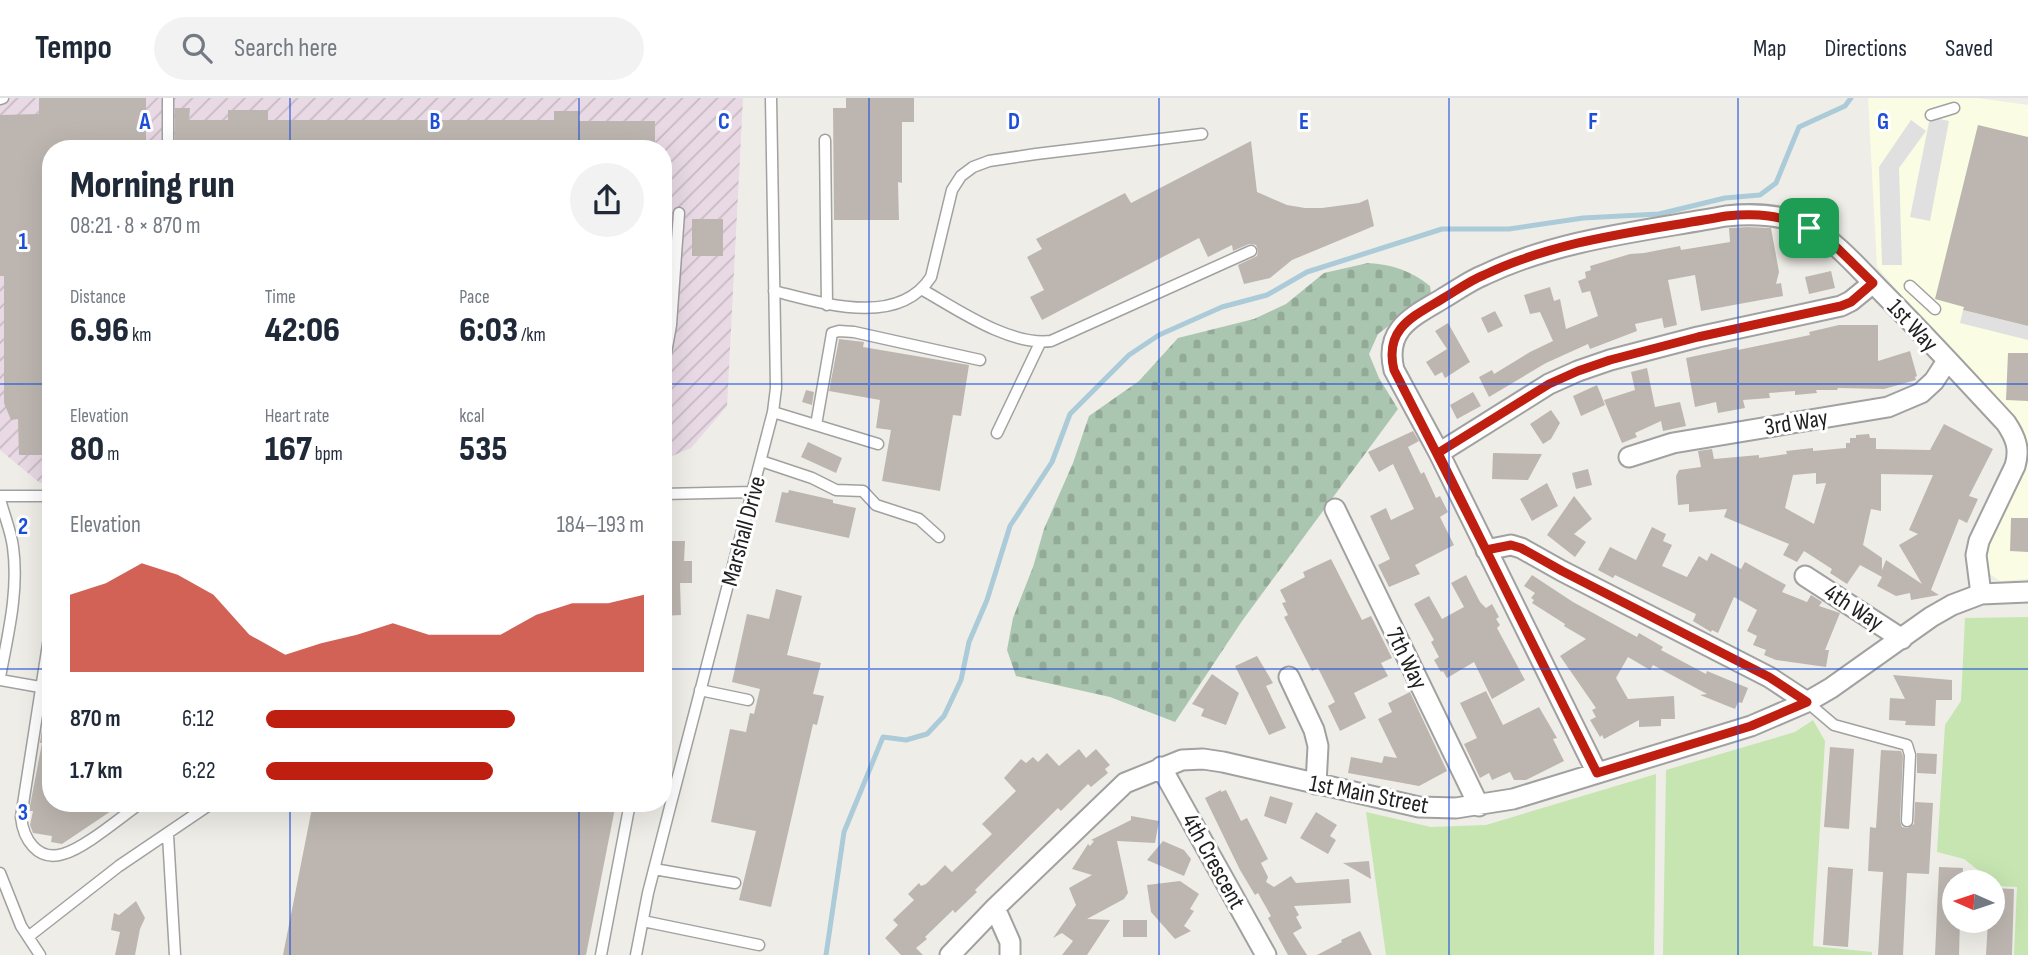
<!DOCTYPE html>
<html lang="en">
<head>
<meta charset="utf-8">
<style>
	:root { --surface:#fff; --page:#f2f2f3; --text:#1f2937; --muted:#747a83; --line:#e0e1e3; --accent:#bf1f10 }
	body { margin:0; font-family:"Sofia Sans Condensed",sans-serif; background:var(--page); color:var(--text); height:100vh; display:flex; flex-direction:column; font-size:26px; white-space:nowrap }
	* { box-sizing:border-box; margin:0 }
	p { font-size:23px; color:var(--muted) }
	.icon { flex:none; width:38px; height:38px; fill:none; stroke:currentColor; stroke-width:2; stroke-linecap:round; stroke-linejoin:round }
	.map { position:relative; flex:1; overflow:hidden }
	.panel { position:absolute; left:42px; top:42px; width:630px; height:672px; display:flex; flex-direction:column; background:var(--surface); border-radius:28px; box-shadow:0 7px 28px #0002 }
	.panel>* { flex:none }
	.needle { width:46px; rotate:273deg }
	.controls { position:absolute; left:1942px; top:772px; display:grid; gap:14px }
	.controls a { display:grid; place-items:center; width:63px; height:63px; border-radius:50%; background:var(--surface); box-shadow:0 7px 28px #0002; font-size:35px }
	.pin { position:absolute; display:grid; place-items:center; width:60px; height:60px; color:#fff; margin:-30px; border-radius:14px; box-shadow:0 4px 10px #0006 }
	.round { display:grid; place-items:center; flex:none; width:74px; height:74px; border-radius:37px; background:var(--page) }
	.headline { display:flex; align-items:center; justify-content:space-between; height:119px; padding:0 28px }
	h1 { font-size:38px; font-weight:800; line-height:52px }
	.metrics { display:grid; grid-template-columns:repeat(3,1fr); gap:10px; height:119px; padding:7px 28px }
	.metrics div { display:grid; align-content:center }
	.metrics b { font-size:35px; font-weight:800 }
	.metrics small { font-size:19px; font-weight:400 }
	.metrics p { font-size:19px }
	.chart { height:196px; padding:14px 28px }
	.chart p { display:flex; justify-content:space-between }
	.chart svg { width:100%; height:126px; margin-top:7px; fill:var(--accent); opacity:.7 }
	ul { padding:0 28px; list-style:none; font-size:23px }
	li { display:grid; grid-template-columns:112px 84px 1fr; align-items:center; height:52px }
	li i { height:18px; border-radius:9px; background:var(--accent) }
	header { display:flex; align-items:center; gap:42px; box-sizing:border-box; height:98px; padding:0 35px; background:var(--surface); border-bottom:2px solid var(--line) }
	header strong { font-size:33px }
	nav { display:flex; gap:38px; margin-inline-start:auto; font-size:24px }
	.search { width:490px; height:63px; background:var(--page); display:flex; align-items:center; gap:18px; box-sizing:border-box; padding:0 24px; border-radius:38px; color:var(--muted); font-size:26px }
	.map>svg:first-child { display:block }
	.industrial { fill:url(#industrial-furrows) }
	.education { fill:#fafde3 }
	.grass { fill:#c6e5b1 }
	.cemetery { fill:url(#cemetery-stones) }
	.parking { fill:#e0e0e0 }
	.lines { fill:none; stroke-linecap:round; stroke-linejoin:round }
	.stream { stroke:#abcbd9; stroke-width:5 }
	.building { fill:#bdb6b0; fill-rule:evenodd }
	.lane-casing { stroke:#a1a1a1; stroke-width:13 }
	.street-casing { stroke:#a1a1a1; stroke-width:23 }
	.lane { stroke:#fff; stroke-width:10 }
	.street { stroke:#fff; stroke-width:19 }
	.route-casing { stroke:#fff; stroke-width:14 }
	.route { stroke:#bf1f10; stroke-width:9 }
	.grid { fill:none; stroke:#1d4ed8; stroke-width:2; stroke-opacity:0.55 }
	.labels { text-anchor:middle; stroke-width:6; stroke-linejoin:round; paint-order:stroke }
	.street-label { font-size:24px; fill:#202020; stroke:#fff }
	.grid-label { font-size:23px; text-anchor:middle; font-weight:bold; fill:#1d4ed8; stroke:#fff; stroke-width:6; stroke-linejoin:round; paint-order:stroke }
</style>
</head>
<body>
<header>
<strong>Tempo</strong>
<div class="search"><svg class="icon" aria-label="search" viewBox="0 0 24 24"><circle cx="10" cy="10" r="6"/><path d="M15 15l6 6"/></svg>Search here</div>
<nav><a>Map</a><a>Directions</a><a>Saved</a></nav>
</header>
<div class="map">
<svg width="2028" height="857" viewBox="0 0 2028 857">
	<defs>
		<pattern id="industrial-furrows" width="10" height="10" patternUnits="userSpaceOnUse" patternTransform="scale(1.75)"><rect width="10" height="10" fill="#e8d9e4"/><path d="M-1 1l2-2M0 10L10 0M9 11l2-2" fill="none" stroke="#c7bac3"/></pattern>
		<pattern id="cemetery-stones" width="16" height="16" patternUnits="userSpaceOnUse" patternTransform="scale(1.75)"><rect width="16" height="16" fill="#aac6b0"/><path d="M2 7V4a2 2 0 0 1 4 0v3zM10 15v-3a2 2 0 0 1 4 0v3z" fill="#92aa97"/></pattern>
	</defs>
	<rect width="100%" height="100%" fill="#efede7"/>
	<path class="industrial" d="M 0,0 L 743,0 L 727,308 L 691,350 L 663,362 L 663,51 L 51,51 L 51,384 L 40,385 L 0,352 Z"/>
	<path class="education" d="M 1868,0 L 1978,0 L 2028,7 L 2028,481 L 2000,483 L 1987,474 L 1988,449 L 1994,424 L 2024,363 L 2014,319 L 1912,210 L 1877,169 Z"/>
	<path class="grass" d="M 2028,519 L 2028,857 L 2014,857 L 2017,789 L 1998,788 L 1964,761 L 1937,754 L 1945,627 L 1961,603 L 1965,520 Z
		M 1813,622 L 1825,643 L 1813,848 L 1872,854 L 1872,857 L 1663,857 L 1666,672 L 1795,634 Z
		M 1656,676 L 1654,857 L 1386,857 L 1366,714 L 1431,729 L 1486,727 Z"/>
	<path class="cemetery" d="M 1368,165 C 1391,166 1412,173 1430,188 L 1431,196 L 1378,236 L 1369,256 L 1379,280 L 1398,311 L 1242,523 L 1175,624 L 1110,599 L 1016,578 L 1007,552 L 1013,520 L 1033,469 L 1044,431 L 1073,365 L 1089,318 L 1139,283 L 1178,240 L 1254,221 L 1286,206 L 1324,175 Z"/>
	<path class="parking" d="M 1930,19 L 1949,23 L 1930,123 L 1910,119 Z
		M 1911,22 L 1926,33 L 1899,70 L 1902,167 L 1882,167 L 1879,69 Z
		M 1963,212 L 2028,228 L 2028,242 L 1960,225 Z"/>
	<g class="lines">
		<path class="stream" d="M 826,857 L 844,734 L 883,639 L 906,642 L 927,636 L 944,618 L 961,582 L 969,544 L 987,502 L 1010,428 L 1052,364 L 1070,316 L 1129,257 L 1159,237 L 1222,209 L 1267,197 L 1307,174 L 1442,131 L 1509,131 L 1583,120 L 1659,116 L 1725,100 L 1760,97 L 1776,85 L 1799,29 L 1845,8 L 1851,0"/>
	</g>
	<path class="building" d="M 39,0 L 146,0 L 146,51 L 51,51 L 51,357 L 19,357 L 18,321 L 11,322 L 4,305 L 4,178 L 0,178 L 0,17 L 39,16 Z
		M 846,0 L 914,0 L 914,24 L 902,24 L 902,85 L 898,84 L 899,122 L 834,122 L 833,10 L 846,10 Z
		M 175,10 L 190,10 L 189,22 L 228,22 L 228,12 L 268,12 L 268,22 L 554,22 L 554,13 L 579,13 L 579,23 L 655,23 L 655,51 L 175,51 Z
		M 1978,27 L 2028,39 L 2028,228 L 1963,212 L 1964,209 L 1935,201 Z
		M 1251,43 L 1257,94 L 1287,107 L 1305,110 L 1322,110 L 1359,105 L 1368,101 L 1374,128 L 1292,162 L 1270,180 L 1244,186 L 1238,167 L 1257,158 L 1258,153 L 1256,147 L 1249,146 L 1233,153 L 1232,147 L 1208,159 L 1199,140 L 1042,222 L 1030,199 L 1044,192 L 1027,159 L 1042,151 L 1036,141 L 1125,95 L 1131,105 Z
		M 692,121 L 723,121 L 723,158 L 692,158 Z
		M 1748,129 L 1771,130 L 1779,174 L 1776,186 L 1781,185 L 1783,198 L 1701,213 L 1695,177 L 1668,182 L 1677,227 L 1664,230 L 1662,220 L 1635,226 L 1637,233 L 1590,251 L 1588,246 L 1546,265 L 1489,299 L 1479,279 L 1492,272 L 1494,276 L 1530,254 L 1553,243 L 1540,214 L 1530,216 L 1524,197 L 1550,189 L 1554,203 L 1560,201 L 1566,231 L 1598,218 L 1590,193 L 1582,195 L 1578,183 L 1586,180 L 1585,174 L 1591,172 L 1590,168 L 1630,156 L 1644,155 L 1680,148 L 1681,152 L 1730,144 L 1729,130 Z
		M 1831,173 L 1835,190 L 1809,196 L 1805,179 Z
		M 1495,213 L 1503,228 L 1488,235 L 1481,220 Z
		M 1448,225 L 1470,264 L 1445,280 L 1442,274 L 1435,278 L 1426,264 L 1447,251 L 1435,233 Z
		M 1839,227 L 1878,227 L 1878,263 L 1910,253 L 1917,278 L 1915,279 L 1916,282 L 1884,291 L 1838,290 L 1837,292 L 1816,292 L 1817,295 L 1795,297 L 1795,293 L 1769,295 L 1770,300 L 1743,302 L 1745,310 L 1718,315 L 1716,304 L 1695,309 L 1686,260 L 1737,249 L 1738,252 L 1810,237 L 1809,234 Z
		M 839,241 L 864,244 L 863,249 L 969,267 L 961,318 L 953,317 L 940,393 L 882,383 L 891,332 L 876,330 L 880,302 L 829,293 Z
		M 2008,255 L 2028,255 L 2028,303 L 2006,302 Z
		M 1647,270 L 1655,309 L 1680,304 L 1686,328 L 1663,333 L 1661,323 L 1635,335 L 1637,339 L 1622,345 L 1604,302 L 1635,292 L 1631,274 Z
		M 1597,287 L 1605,307 L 1581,318 L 1573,298 Z
		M 806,292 L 814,294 L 812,307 L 802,304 Z
		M 1473,294 L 1481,308 L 1457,321 L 1450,307 Z
		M 1551,312 L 1560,325 L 1551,341 L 1543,346 L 1530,326 Z
		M 1944,326 L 1993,351 L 1969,398 L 1978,401 L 1967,425 L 1959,421 L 1931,492 L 1939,497 L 1911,502 L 1910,495 L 1896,498 L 1877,488 L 1882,479 L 1860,467 L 1847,486 L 1830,475 L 1832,471 L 1804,453 L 1797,464 L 1783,457 L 1789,446 L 1724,419 L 1727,411 L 1689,414 L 1689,406 L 1678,407 L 1676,378 L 1679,372 L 1701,369 L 1698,353 L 1712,351 L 1714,361 L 1759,357 L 1759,360 L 1787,356 L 1786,353 L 1813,350 L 1813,353 L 1846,350 L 1846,345 L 1850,345 L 1850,340 L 1856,340 L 1856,337 L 1869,336 L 1870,340 L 1876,340 L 1876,351 L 1930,352 ZM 1816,375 L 1816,386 L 1826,385 L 1814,426 L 1785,410 L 1793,377 ZM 1881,376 L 1933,377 L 1909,432 L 1918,436 L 1899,447 L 1922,486 L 1886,462 L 1882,472 L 1882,460 L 1863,447 L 1871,411 L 1881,413 Z
		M 1413,333 L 1419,343 L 1408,349 L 1421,376 L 1424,374 L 1436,400 L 1440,398 L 1448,414 L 1440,419 L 1454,447 L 1415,467 L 1420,476 L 1389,489 L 1378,467 L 1390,461 L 1370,418 L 1386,410 L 1391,422 L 1414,411 L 1393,366 L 1379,374 L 1368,354 Z
		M 808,344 L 842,360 L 836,375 L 801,359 Z
		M 1493,355 L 1542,356 L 1528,382 L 1492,381 Z
		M 1588,371 L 1592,387 L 1576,391 L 1572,375 Z
		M 1547,385 L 1558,408 L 1532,423 L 1520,401 Z
		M 789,392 L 833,402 L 833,405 L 856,410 L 849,440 L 775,424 L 782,394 L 788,395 Z
		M 1574,398 L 1592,421 L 1574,436 L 1586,444 L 1575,459 L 1547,437 Z
		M 2011,420 L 2028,420 L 2028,454 L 2010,453 Z
		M 1652,429 L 1666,436 L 1663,443 L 1672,447 L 1662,468 L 1687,479 L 1699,458 L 1707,463 L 1711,455 L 1741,471 L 1745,464 L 1786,487 L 1782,494 L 1807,504 L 1811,497 L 1822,504 L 1819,508 L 1840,515 L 1825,552 L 1829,552 L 1826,569 L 1776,562 L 1764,557 L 1766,552 L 1753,547 L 1757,538 L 1747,533 L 1757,512 L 1734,499 L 1718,535 L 1712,532 L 1711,534 L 1693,523 L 1696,516 L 1615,477 L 1613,480 L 1598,472 L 1610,449 L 1636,462 Z
		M 663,443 L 685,443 L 684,463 L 692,463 L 692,485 L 680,485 L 681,517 L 663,518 Z
		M 1331,461 L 1362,522 L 1371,518 L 1392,560 L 1381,565 L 1388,578 L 1354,595 L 1366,620 L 1340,633 L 1328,608 L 1335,604 L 1318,570 L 1312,573 L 1284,519 L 1288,517 L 1282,505 L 1286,504 L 1280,492 L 1305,479 L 1303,474 Z
		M 1466,477 L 1480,504 L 1486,510 L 1492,506 L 1499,519 L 1496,521 L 1500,527 L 1497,530 L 1525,582 L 1492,601 L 1474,564 L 1447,580 L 1443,573 L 1441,574 L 1434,562 L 1439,559 L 1431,544 L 1434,542 L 1414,506 L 1429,498 L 1442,521 L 1464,509 L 1451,485 Z
		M 1532,477 L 1573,504 L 1637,539 L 1639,535 L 1663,549 L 1661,552 L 1706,576 L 1707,573 L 1748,590 L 1742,605 L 1738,604 L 1735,611 L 1700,597 L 1707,596 L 1653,567 L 1650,572 L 1628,559 L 1616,580 L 1628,601 L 1674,598 L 1675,621 L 1661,621 L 1661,628 L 1639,629 L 1639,622 L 1604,641 L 1602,637 L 1600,639 L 1590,622 L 1596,619 L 1592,612 L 1596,610 L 1560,558 L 1586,541 L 1564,528 L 1565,526 L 1532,505 L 1534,502 L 1531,500 L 1535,495 L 1524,488 Z
		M 776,491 L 802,498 L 787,557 L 821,565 L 813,596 L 824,598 L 817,627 L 813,626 L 771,809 L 739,802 L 756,733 L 711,724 L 730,631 L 746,634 L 750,615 L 754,616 L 760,591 L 732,584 L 747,516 L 769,521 Z
		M 1257,558 L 1273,585 L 1266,588 L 1286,630 L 1269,637 L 1235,568 Z
		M 1212,576 L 1239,595 L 1226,627 L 1201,618 L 1204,611 L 1192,606 Z
		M 1893,577 L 1952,582 L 1952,602 L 1936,602 L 1935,628 L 1905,627 L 1906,623 L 1889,622 L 1890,600 L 1905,601 Z
		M 1486,593 L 1503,627 L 1539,609 L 1557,640 L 1553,641 L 1564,663 L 1526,682 L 1514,682 L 1510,674 L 1492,682 L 1489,675 L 1480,680 L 1464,646 L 1477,640 L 1460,605 Z
		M 1410,594 L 1447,673 L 1419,688 L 1348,675 L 1351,659 L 1382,665 L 1384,658 L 1397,660 L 1378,621 L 1392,614 L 1388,605 Z
		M 46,604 L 51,605 L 51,705 L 123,705 L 62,746 L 51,744 L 52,738 L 33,735 L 30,727 L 33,713 L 29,713 L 42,645 L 40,645 Z
		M 1830,649 L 1854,651 L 1849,731 L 1824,729 Z
		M 1079,651 L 1086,660 L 1096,651 L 1110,667 L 1105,671 L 1108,675 L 1091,689 L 1088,686 L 1061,713 L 1058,710 L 975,792 L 977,794 L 955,815 L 953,812 L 925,839 L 927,841 L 916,850 L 923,857 L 901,857 L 885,840 L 898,827 L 893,822 L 914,802 L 908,796 L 919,785 L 921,788 L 926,786 L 945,767 L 952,774 L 992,736 L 982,726 L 1016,693 L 1004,680 L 1021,661 L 1026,665 L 1033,659 L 1038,664 L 1047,655 L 1059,668 Z
		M 1881,652 L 1901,653 L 1903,658 L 1900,723 L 1902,729 L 1907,730 L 1914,726 L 1915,704 L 1933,705 L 1929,776 L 1907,775 L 1903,857 L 1878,857 L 1883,774 L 1868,773 L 1870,729 L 1876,730 Z
		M 1917,655 L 1937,656 L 1936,676 L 1917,675 Z
		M 1221,692 L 1221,694 L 1226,692 L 1241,723 L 1247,720 L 1268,761 L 1261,765 L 1268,779 L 1266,784 L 1274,789 L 1291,778 L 1296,785 L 1349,781 L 1351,805 L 1294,808 L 1299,817 L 1296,819 L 1302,830 L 1293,835 L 1307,857 L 1288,857 L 1268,820 L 1271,818 L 1258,795 L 1255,797 L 1240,772 L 1205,700 Z
		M 1270,698 L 1293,705 L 1286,726 L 1264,718 Z
		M 313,705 L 616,705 L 586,857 L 283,857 Z
		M 1316,714 L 1337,727 L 1330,738 L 1336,742 L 1328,756 L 1300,740 Z
		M 1131,718 L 1159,723 L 1155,745 L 1117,743 L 1128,795 L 1124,801 L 1087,821 L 1110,822 L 1087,857 L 1062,857 L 1073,843 L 1062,835 L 1053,840 L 1076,807 L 1069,790 L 1092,777 L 1072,771 L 1088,746 L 1090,748 L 1094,743 L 1091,742 L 1131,722 Z
		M 1163,743 L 1184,752 L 1191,761 L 1184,778 L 1147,762 Z
		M 1369,763 L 1371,781 L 1343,765 Z
		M 1828,769 L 1853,771 L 1848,849 L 1823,847 Z
		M 1939,769 L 1963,770 L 1962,784 L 1955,784 L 1955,822 L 1960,822 L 1959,857 L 1935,857 Z
		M 1180,783 L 1199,796 L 1190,811 L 1194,813 L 1184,828 L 1191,833 L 1175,841 L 1151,814 L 1147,787 Z
		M 1993,790 L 2014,791 L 2012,857 L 1986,857 L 1988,822 L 1993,822 Z
		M 136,803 L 145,820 L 140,831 L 135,857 L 115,857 L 120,834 L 111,832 L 114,815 L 119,817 Z
		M 1123,822 L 1147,822 L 1147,839 L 1123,839 Z
		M 1360,833 L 1372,857 L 1317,857 L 1342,844 L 1341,842 Z"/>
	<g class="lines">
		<defs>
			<path id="lane" d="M 0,1 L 3,0
				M 1931,17 L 1954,10
				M 825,42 L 827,207
				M 168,51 L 168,0
				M 1910,188 L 1935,211
				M 923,192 C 958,212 1010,248 1051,243 L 1251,153
				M 774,193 C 822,205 898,230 931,179 L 952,92 L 961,78 L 973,69 L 989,63 L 1036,56 L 1202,36
				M 663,271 L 671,227 L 679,115
				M 773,314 L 878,346
				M 816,327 L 831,241 L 832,235 L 839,233 L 854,234 L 980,262
				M 997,335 L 1040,245
				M 761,363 L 812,380 L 836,392 L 863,393 L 876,407 L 919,421 L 939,439
				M 663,396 L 753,394
				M 0,398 L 51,398
				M 0,401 C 4,417 11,433 13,449 C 19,493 8,536 0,579
				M 51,527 L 21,719 C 23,740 37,764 63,756 C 85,750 121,719 141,705
				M 0,582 L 40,589
				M 700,592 L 748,602
				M 1807,604 L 1834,627 L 1907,647 L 1910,657 L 1907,723
				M 168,737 L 175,857
				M 654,771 L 735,785
				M 0,775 L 21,828 L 40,857
				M 643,823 L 759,847
				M 28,839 L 119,768 L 212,705
				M 601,857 L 630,705
				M 636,857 L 648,795 L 670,709 L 773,314 L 776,290 L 771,0"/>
			<path id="street" d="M 1439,355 L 1549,286 L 1578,273 L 1610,262 L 1698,239 L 1841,208 L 1851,203 L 1873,185
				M 1629,359 L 1673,345 L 1888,309 L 1921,295 L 1934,283 L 1947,263
				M 1335,411 L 1479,708
				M 1486,452 L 1511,447 L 1521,450 L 1562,473 L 1769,579 L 1807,604
				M 1805,478 L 1902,541
				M 1289,579 L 1314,632 L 1318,648 L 1316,686
				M 1161,669 L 1266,857
				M 1597,675 L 1439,355 L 1394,272 C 1384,231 1412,219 1442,201 C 1456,193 1469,183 1484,177 C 1559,141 1645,133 1726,118 C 1755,115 1783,116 1809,129 C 1837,144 1859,171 1881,193 C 1924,236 1965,281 2006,325 C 2016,340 2020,351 2015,368 L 1979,443 L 1976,457 L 1981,496
				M 995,810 L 1010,844 L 1010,857
				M 950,857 L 995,810 L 1125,685 L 1182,662 L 1203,661 L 1223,664 L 1419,709 L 1456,710 L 1513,701 L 1751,628 L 1807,604 L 1831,590 L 1931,519 L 1952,507 L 1981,496 L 2028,494"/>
		</defs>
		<use href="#lane" class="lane-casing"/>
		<use href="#street" class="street-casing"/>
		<use href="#lane" class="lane"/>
		<use href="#street" class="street"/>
	</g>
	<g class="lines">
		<defs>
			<path id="route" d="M 1809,130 C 1781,117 1757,115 1726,118 C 1645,133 1559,141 1484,177 C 1469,183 1456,193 1442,201 C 1412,219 1384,231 1394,272 L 1486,452 L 1511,447 L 1521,450 L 1562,473 L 1769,579 L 1807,604 L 1751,628 L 1597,675 L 1486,452 L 1438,355 L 1549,286 L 1578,273 L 1610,262 L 1698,239 L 1841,208 L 1851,204 L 1873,185 L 1827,140 L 1809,130"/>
		</defs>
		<use href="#route" class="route-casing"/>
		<use href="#route" class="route"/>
	</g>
	<path class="grid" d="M 290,0 L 290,51M 579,0 L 579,51M 869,0 L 869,857M 1159,0 L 1159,857M 1449,0 L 1449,857M 1738,0 L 1738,857M 0,286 L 51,286M 663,286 L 2028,286M 0,571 L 51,571M 663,571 L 2028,571M 290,705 L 290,857M 579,705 L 579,857"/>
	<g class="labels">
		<g class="street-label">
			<text transform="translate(1913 227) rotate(47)" y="8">1st Way</text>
			<text transform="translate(1796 324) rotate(-9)" y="8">3rd Way</text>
			<text transform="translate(743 433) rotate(-75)" y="8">Marshall Drive</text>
			<text transform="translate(1854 509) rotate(33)" y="8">4th Way</text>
			<text transform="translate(1407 560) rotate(64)" y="8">7th Way</text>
			<text transform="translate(1369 696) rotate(11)" y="8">1st Main Street</text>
			<text transform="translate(1214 763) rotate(61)" y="8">4th Crescent</text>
		</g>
	</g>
	<g class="grid-label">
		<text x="145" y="31">A</text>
		<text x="435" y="31">B</text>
		<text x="724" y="31">C</text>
		<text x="1014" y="31">D</text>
		<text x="1304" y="31">E</text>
		<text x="1593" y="31">F</text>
		<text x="1883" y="31">G</text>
		<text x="23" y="151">1</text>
		<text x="23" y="436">2</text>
		<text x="23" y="722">3</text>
	</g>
</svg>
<div class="controls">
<a><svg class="needle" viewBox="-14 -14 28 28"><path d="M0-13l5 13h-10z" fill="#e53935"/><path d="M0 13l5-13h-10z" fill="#747a83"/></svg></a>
</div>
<div class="pin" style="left:1809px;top:130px;background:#1e9e55"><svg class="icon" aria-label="arrive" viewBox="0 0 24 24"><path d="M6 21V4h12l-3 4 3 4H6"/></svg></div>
<section class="panel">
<div class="headline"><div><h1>Morning run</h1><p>08:21 · 8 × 870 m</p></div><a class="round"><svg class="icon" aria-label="share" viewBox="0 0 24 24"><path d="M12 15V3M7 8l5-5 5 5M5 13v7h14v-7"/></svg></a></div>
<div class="metrics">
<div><p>Distance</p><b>6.96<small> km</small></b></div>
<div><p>Time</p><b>42:06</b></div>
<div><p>Pace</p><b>6:03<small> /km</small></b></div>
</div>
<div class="metrics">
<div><p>Elevation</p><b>80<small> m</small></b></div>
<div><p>Heart rate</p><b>167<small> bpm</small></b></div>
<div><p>kcal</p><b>535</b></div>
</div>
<div class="chart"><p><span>Elevation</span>184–193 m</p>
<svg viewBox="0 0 160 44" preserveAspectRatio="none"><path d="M0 44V17L10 13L20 6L30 10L40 17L50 31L60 38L70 34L80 31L90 27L100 31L110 31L120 31L130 24L140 20L150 20L160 17V44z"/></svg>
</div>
<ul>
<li><b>870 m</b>6:12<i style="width:66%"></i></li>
<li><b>1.7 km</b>6:22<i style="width:60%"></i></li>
</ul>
</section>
</div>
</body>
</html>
